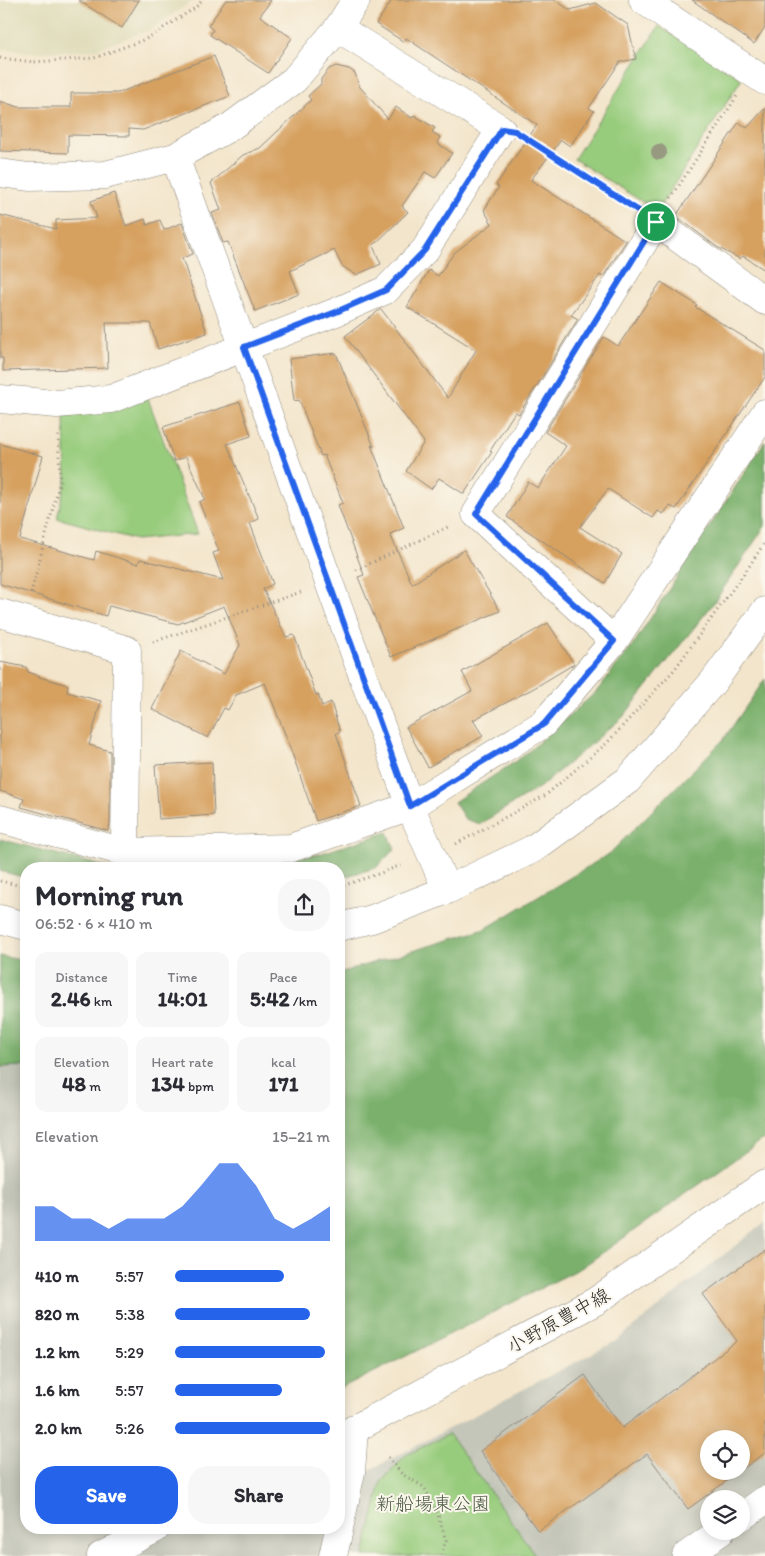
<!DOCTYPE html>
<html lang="en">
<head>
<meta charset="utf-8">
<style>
	:root { --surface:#fff; --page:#f7f7f7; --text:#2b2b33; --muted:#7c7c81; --accent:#2563eb }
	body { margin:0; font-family:Itim,"Klee One",sans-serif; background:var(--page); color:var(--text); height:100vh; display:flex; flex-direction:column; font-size:19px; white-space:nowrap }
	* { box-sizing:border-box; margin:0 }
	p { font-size:16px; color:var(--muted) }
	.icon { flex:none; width:28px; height:28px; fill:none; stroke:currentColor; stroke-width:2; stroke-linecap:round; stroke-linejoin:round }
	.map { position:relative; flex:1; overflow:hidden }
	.drawer { position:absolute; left:20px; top:862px; width:325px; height:672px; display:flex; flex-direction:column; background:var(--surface); border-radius:20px; box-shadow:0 2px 12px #0003 }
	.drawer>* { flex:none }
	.tools { position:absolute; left:700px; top:1430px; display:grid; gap:10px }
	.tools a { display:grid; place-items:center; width:50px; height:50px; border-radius:50%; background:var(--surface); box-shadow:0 2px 12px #0003; font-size:25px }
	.pin { position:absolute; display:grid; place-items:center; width:42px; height:42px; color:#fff; margin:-21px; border:2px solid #fff; border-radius:50%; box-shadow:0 1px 5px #0007 }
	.round { display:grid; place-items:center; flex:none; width:52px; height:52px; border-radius:20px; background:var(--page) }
	.overview { display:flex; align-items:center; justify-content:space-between; height:85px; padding:0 15px }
	h1 { font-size:28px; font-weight:700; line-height:38px }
	.metrics { display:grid; grid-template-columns:repeat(3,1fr); gap:8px; height:85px; padding:5px 15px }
	.metrics div { display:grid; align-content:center; border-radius:12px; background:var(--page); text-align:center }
	.metrics b { font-size:21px; font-weight:700 }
	.metrics small { font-size:14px; font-weight:400 }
	.metrics p { font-size:14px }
	.chart { height:140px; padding:10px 15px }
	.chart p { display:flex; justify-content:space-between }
	.chart svg { width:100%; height:90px; margin-top:5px; fill:var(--accent); opacity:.7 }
	.cta { display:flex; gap:10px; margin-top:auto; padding:10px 15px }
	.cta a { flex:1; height:58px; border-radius:20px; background:var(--accent); color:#fff; font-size:20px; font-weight:700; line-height:58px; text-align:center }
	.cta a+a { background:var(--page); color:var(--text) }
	ul { padding:0 15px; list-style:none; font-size:16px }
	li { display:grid; grid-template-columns:80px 60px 1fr; align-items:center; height:38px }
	li i { height:12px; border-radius:6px; background:var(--accent) }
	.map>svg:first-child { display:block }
	.built { fill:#e0ddbb }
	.industrial { fill:#c4c6b9; fill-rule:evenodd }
	.green { fill:#98cc7d; stroke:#627c54 }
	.forest { fill:#7ab06c; stroke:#526e4c }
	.building { fill:#d6a05f }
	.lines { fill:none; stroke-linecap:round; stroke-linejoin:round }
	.minor-casing { stroke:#8f887b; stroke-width:29 }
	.tertiary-casing { stroke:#8f887b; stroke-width:29 }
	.path { stroke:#8f887b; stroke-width:3; stroke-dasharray:1 4; stroke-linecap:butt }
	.minor { stroke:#fff; stroke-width:28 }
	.tertiary { stroke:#fff; stroke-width:28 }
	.tree { fill:#979981 }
	.route-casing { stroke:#fff; stroke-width:10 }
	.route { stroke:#2563eb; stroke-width:6 }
	.labels { text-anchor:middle; stroke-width:4; stroke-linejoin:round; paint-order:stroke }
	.street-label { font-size:19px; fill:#2b2b2b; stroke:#fbf7ec }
	.park-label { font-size:19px; fill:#4c5b44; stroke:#fbf7ec }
</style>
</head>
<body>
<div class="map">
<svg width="765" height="1556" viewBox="0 0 765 1556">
	<rect width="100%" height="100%" fill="#fbf7ec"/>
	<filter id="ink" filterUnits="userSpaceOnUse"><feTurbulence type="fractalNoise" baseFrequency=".02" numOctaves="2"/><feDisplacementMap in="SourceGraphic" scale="10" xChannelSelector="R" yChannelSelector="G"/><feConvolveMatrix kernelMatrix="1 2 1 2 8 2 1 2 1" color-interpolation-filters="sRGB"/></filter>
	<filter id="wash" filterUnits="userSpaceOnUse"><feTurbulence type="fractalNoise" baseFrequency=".0096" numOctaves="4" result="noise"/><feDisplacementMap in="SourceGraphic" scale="20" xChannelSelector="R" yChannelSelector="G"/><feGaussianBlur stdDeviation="1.12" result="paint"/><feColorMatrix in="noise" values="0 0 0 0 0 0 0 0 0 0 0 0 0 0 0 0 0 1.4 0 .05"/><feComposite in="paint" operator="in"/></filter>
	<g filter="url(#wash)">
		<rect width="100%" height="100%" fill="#f3e5cb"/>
		<path class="built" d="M 0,0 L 194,0 L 151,29 L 94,50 L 35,53 L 0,48 Z"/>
		<path class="industrial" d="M 26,1066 L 26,1529 L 339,1529 L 339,1486 L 616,1341 L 765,1222 L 765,1556 L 0,1556 L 0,1067 ZM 709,1439 L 741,1439 L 741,1471 L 709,1471 ZM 709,1499 L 741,1499 L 741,1531 L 709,1531 Z"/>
		<path class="green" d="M 659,26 L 742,79 L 657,211 L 574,159 Z
			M 146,393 L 198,534 L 136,540 L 57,518 L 66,479 L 64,416 Z
			M 449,1434 L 536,1556 L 364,1556 L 381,1482 L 406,1455 Z"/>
		<path class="forest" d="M 765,441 L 765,526 L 713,604 L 623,717 L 540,787 L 480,824 L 465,819 L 454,802 L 522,757 L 596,692 L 635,642 Z
			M 765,679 L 765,1138 L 581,1268 L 339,1390 L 339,973 L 485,929 L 609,854 L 723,740 Z
			M 388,832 L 395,849 L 376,868 L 339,878 L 339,869 L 236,869 L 319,854 Z
			M 0,839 L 114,869 L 26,869 L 26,878 L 0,871 Z
			M 0,956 L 26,961 L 26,1066 L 0,1067 Z"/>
		<g id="blocks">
			<path class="building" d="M 78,0 L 139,0 L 122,28 Z
				M 226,0 L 271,0 L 260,16 L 292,38 L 268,73 L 210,35 L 213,30 L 208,26 Z
				M 392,0 L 555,0 L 570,10 L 596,3 L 628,25 L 636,59 L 620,62 L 589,108 L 594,111 L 570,146 L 561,140 L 531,180 L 626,241 L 603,277 L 600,275 L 571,315 L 578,319 L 519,414 L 515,412 L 490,451 L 492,452 L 464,494 L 439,478 L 431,489 L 406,471 L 424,442 L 345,336 L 381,309 L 448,398 L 476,350 L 407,307 L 429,270 L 438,276 L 454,253 L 492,224 L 484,210 L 499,187 L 496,185 L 537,125 L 406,38 L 404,42 L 376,24 Z
				M 692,0 L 765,0 L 765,27 L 754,44 Z
				M 214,56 L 230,96 L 143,130 L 129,129 L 129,136 L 68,135 L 68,153 L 0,151 L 0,101 L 18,107 L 71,107 L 71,93 L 118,93 Z
				M 336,66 L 349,69 L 355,73 L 359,86 L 388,119 L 396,107 L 412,118 L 414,115 L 435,128 L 432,132 L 440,137 L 437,143 L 452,153 L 435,178 L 425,172 L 402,206 L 408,212 L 373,246 L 381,264 L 356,275 L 342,266 L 334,250 L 290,271 L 299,294 L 255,311 L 228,242 L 223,243 L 212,213 L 221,210 L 211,183 L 243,155 L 260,148 L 311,100 L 308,96 L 321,84 L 321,79 L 329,69 Z
				M 765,108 L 765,270 L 743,256 L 740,259 L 717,247 L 676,216 L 739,122 L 747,128 Z
				M 114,193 L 126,226 L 145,219 L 147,225 L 160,220 L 164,230 L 182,223 L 193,254 L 182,258 L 207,333 L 158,349 L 150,323 L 106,323 L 108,368 L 3,371 L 3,358 L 0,358 L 0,215 L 56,229 L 56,220 L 97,218 L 91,201 Z
				M 661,282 L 697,305 L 695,307 L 765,350 L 765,377 L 676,509 L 670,506 L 663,514 L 658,511 L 653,518 L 608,489 L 580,527 L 622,554 L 605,583 L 507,517 L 528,482 L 538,488 L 566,446 L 545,432 L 604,337 L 618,346 Z
				M 336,353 L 374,447 L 371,445 L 404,528 L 390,534 L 412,584 L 464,550 L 500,611 L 391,657 L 358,577 L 364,575 L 338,505 L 343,503 L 324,455 L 321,456 L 299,400 L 294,401 L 289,359 Z
				M 240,402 L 251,436 L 227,444 L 259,519 L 250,523 L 273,584 L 263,589 L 286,637 L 294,635 L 316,695 L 318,694 L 322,706 L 331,702 L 340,732 L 336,733 L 361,806 L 316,821 L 287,739 L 265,683 L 236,695 L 228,710 L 224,708 L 208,738 L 152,709 L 181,651 L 224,674 L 240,645 L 224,606 L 178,624 L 109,606 L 106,616 L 0,584 L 0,444 L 43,456 L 20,539 L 94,560 L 96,551 L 138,564 L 140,559 L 223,580 L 213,553 L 219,551 L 199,502 L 205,499 L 186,457 L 174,461 L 163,427 Z
				M 548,623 L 574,664 L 534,688 L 473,720 L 483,736 L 428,767 L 406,727 L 472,691 L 462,672 Z
				M 0,662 L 26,667 L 28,672 L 40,676 L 39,677 L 68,685 L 67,692 L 101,701 L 89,745 L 110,751 L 110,824 L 108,831 L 21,807 L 24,799 L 0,791 Z
				M 212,762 L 214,815 L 159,819 L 155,765 Z
				M 765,1249 L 765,1453 L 741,1470 L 741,1439 L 709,1439 L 709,1471 L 740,1471 L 688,1509 L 647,1454 L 538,1531 L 480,1451 L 585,1375 L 622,1428 L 737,1341 L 703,1294 Z"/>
		</g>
	</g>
	<g filter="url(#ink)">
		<use href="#blocks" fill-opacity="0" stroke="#8f887b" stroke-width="1"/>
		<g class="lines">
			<defs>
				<path id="minor" d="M 643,0 L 765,81
					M 175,157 L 410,806 L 447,890
					M 0,173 L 29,177 L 105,175 L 175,157 L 230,127 L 294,80 L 338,28 L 356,0
					M 0,399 L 57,404 L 111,399 L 336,312 L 386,290 L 425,250 L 501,129 L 338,28
					M 0,613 L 127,650 L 125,852
					M 614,641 L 476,514 L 656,222 L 765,301
					M 0,819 L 125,852 L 291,848 L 410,806 L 543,724 L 614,641 L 765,413
					M 741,1517 L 765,1500
					M 686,1556 L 721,1531"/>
				<path id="tertiary" d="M 0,919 L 26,926
					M 339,927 L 372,919 L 447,890 L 533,849 L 628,780 L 713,682 L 765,611
					M 339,1437 L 596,1301 L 765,1184
					M 339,1528 L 351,1472 L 354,1429
					M 101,1556 L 155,1529
					M 333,1556 L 339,1529"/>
			</defs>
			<use href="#minor" class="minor-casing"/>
			<use href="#tertiary" class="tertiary-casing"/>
			<path class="path" d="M 0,58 L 33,62 L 94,58 L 146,39 L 195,8 L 203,0
				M 526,139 L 633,207
				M 671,198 L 737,96
				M 356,570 L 450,526
				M 31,593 L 60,481 L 58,433
				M 153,642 L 301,592
				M 456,844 L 546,795 L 607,743 L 674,670 L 748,568 L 765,542
				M 0,881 L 26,887
				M 339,887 L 381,873 L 404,864
				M 388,1457 L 402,1474 L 424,1487 L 436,1509 L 446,1540 L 441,1556"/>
			<use href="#minor" class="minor"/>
			<use href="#tertiary" class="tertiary"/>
		</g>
		<circle class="tree" cx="659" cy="152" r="8"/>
	</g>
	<g class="lines" filter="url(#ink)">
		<defs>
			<path id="route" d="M 502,129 L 515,131 L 656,222 L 476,514 L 614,641 L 544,724 L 410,806 L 244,347 L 336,312 L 386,290 L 425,250 Z"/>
		</defs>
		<use href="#route" class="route-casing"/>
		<use href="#route" class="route"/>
	</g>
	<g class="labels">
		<g class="street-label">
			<text transform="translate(558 1320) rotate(-29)" y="7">小野原豊中線</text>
		</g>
		<g class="park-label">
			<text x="433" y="1510">新船場東公園</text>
		</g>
	</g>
</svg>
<div class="tools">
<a><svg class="icon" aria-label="locate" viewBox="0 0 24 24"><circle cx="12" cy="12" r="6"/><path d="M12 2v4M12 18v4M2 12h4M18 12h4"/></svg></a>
<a><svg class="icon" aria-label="layers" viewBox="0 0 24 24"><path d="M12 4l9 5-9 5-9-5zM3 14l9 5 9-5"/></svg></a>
</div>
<div class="pin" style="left:656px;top:222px;background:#1e9e55"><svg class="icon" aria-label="arrive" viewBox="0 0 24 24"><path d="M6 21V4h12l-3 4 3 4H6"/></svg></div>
<section class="drawer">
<div class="overview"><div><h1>Morning run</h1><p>06:52 · 6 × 410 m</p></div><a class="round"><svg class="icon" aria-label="share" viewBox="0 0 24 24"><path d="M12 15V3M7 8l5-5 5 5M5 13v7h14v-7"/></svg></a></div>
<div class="metrics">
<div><p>Distance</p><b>2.46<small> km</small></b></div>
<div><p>Time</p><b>14:01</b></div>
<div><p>Pace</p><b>5:42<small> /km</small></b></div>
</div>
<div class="metrics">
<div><p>Elevation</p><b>48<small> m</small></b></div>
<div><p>Heart rate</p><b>134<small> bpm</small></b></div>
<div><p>kcal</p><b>171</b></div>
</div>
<div class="chart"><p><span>Elevation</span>15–21 m</p>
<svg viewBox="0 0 160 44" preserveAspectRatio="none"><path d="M0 44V27L10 27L20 33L30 33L40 38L50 33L60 33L70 33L80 27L90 17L100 6L110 6L120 17L130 33L140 38L150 33L160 27V44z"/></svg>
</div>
<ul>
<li><b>410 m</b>5:57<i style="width:70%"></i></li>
<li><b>820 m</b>5:38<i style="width:87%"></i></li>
<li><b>1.2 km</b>5:29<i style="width:97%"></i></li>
<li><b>1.6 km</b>5:57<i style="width:69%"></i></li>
<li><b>2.0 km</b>5:26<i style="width:100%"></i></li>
</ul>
<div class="cta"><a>Save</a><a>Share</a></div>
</section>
</div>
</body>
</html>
